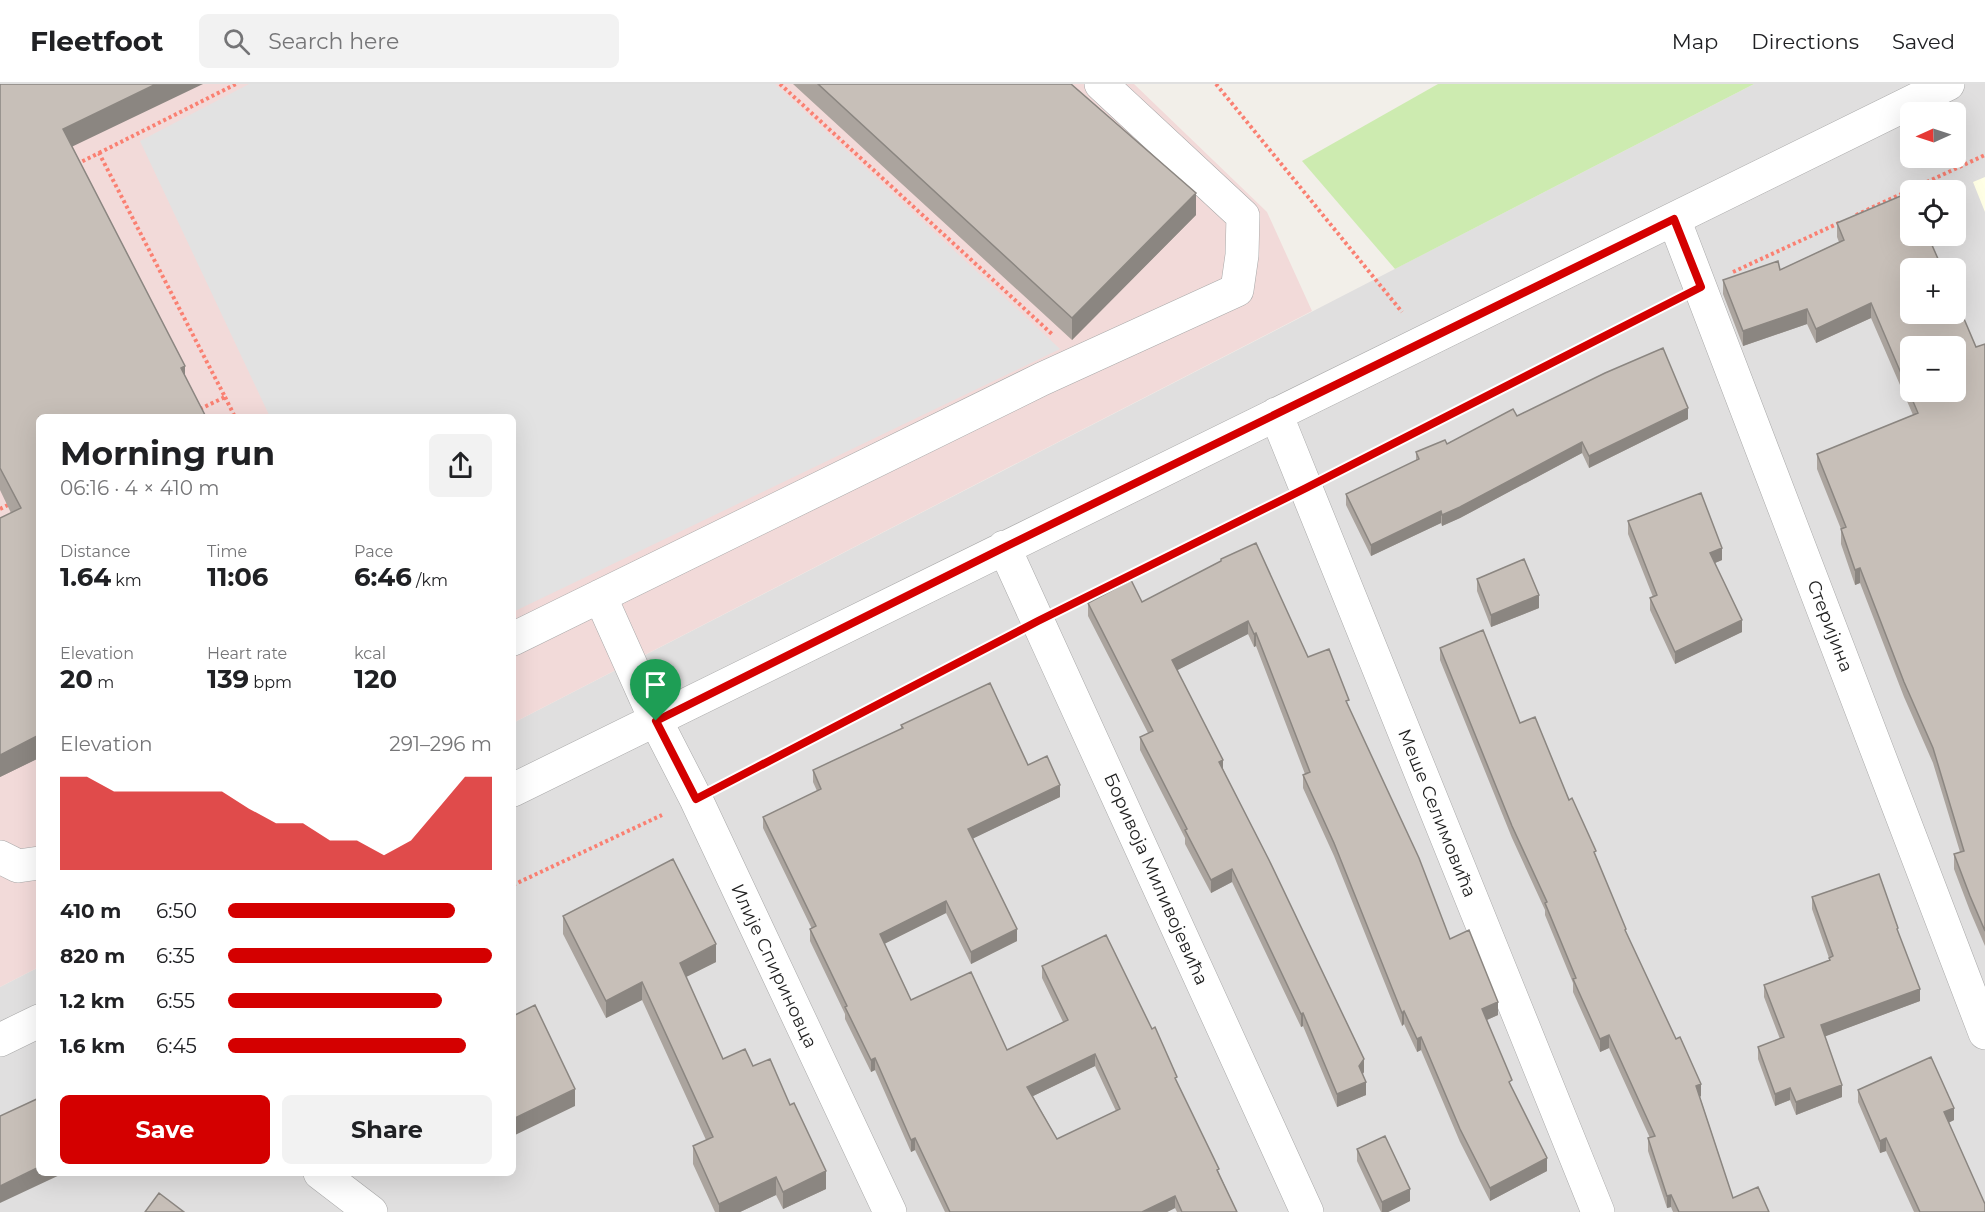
<!DOCTYPE html>
<html lang="en">
<head>
<meta charset="utf-8">
<style>
	:root { --surface:#fff; --page:#f2f2f2; --text:#202124; --muted:#757577; --line:#e0e0e0; --accent:#d40000 }
	body { margin:0; font-family:Montserrat,sans-serif; background:var(--page); color:var(--text); height:100vh; display:flex; flex-direction:column; font-size:22px; white-space:nowrap }
	* { box-sizing:border-box; margin:0 }
	p { font-size:20px; color:var(--muted) }
	.icon { flex:none; width:33px; height:33px; fill:none; stroke:currentColor; stroke-width:2; stroke-linecap:round; stroke-linejoin:round }
	.map { position:relative; flex:1; overflow:hidden }
	.sheet { position:absolute; left:36px; top:330px; width:480px; height:762px; display:flex; flex-direction:column; background:var(--surface); border-radius:9px; box-shadow:0 6px 24px #0002 }
	.sheet>* { flex:none }
	.needle { width:39px; rotate:267deg }
	.controls { position:absolute; left:1900px; top:18px; display:grid; gap:12px }
	.controls a { display:grid; place-items:center; width:66px; height:66px; border-radius:9px; background:var(--surface); box-shadow:0 6px 24px #0002; font-size:30px }
	.pin { position:absolute; display:grid; place-items:center; width:51px; height:51px; color:#fff; margin:-62px -26px; border-radius:50% 50% 50% 0; rotate:-45deg; box-shadow:0 0 6px #0007 }
	.pin .icon { rotate:45deg }
	.round { display:grid; place-items:center; flex:none; width:63px; height:63px; border-radius:9px; background:var(--page) }
	.overview { display:flex; align-items:center; justify-content:space-between; height:102px; padding:0 24px }
	h1 { font-size:33px; font-weight:700; line-height:45px }
	.metrics { display:grid; grid-template-columns:repeat(3,1fr); gap:9px; height:102px; padding:6px 24px }
	.metrics div { display:grid; align-content:center }
	.metrics b { font-size:26px; font-weight:700 }
	.metrics small { font-size:16px; font-weight:400 }
	.metrics p { font-size:16px }
	.chart { height:168px; padding:12px 24px }
	.chart p { display:flex; justify-content:space-between }
	.chart svg { width:100%; height:108px; margin-top:6px; fill:var(--accent); opacity:.7 }
	.primary-button { display:flex; gap:12px; margin-top:auto; padding:12px 24px }
	.primary-button a { flex:1; height:69px; border-radius:9px; background:var(--accent); color:#fff; font-size:24px; font-weight:700; line-height:69px; text-align:center }
	.primary-button a+a { background:var(--page); color:var(--text) }
	ul { padding:0 24px; list-style:none; font-size:20px }
	li { display:grid; grid-template-columns:96px 72px 1fr; align-items:center; height:45px }
	li i { height:15px; border-radius:8px; background:var(--accent) }
	header { display:flex; align-items:center; gap:36px; box-sizing:border-box; height:84px; padding:0 30px; background:var(--surface); border-bottom:2px solid var(--line) }
	header strong { font-size:28px }
	nav { display:flex; gap:33px; margin-inline-start:auto; font-size:21px }
	.search { width:420px; height:54px; background:var(--page); display:flex; align-items:center; gap:15px; box-sizing:border-box; padding:0 21px; border-radius:9px; color:var(--muted); font-size:22px }
	.map>svg:first-child { display:block }
	.residential { fill:#e0dfdf; fill-rule:evenodd }
	.commercial { fill:#f2dad9 }
	.education { fill:#ffffe5 }
	.grass { fill:#cdebb0 }
	.parking { fill:#e2e2e2 }
	.lines { fill:none; stroke-linecap:round; stroke-linejoin:round }
	.minor-casing { stroke:#a9a9a9; stroke-width:34 }
	.path { stroke:#fa8072; stroke-width:4; stroke-dasharray:3 3; stroke-linecap:butt }
	.minor { stroke:#fff; stroke-width:33 }
	.wall { fill:#aba49e; fill-rule:evenodd }
	.shaded-wall { fill:#8b8681 }
	.building { fill:#c7bfb8; stroke:#8b8681; stroke-width:1.5; fill-rule:evenodd }
	.route-casing { stroke:#fff; stroke-width:12 }
	.route { stroke:#d40000; stroke-width:8 }
	.labels { text-anchor:middle; stroke-width:6; stroke-linejoin:round; paint-order:stroke }
	.street-label { font-size:18px; fill:#222; stroke:#fff }
</style>
</head>
<body>
<header>
<strong>Fleetfoot</strong>
<div class="search"><svg class="icon" aria-label="search" viewBox="0 0 24 24"><circle cx="10" cy="10" r="6"/><path d="M15 15l6 6"/></svg>Search here</div>
<nav><a>Map</a><a>Directions</a><a>Saved</a></nav>
</header>
<div class="map">
<svg width="1985" height="1128" viewBox="0 0 1985 1128">
	<rect width="100%" height="100%" fill="#f2efe9"/>
	<path class="residential" d="M 1754,0 L 1985,0 L 1985,1128 L 0,1128 L 0,903 L 39,883 L 39,1089 L 513,1089 L 513,639 ZM 1911,28 L 1956,28 L 1956,74 L 1911,74 ZM 1911,106 L 1956,106 L 1956,152 L 1911,152 ZM 1911,184 L 1956,184 L 1956,230 L 1911,230 ZM 1911,262 L 1956,262 L 1956,308 L 1911,308 Z"/>
	<path class="commercial" d="M 0,0 L 1134,0 L 1267,128 L 1312,227 L 513,639 L 513,333 L 39,333 L 39,883 L 0,903 Z"/>
	<path class="education" d="M 1985,93 L 1985,128 L 1973,98 Z"/>
	<path class="grass" d="M 1438,0 L 1754,0 L 1395,185 L 1302,77 Z"/>
	<path class="parking" d="M 249,0 L 775,0 L 1060,265 L 513,528 L 513,333 L 270,333 L 140,57 Z"/>
	<g class="lines">
		<defs>
			<path id="minor" d="M 1674,135 L 1985,949
				M 1276,330 L 1598,1128
				M 1004,463 L 1307,1128
				M 600,512 L 656,637 L 696,715 L 890,1128
				M 513,555 L 1042,295 L 1237,206 L 1242,171 L 1243,132 L 1101,0
				M 513,706 L 1948,0
				M 0,773 L 18,782 L 39,779
				M 0,956 L 39,937
				M 320,1089 L 371,1128"/>
		</defs>
		<use href="#minor" class="minor-casing"/>
		<path class="path" d="M 780,0 L 1053,251
			M 1216,0 L 1402,228
			M 99,69 L 236,0
			M 77,80 L 99,69 L 225,313 L 198,326
			M 1856,131 L 1985,71
			M 1733,188 L 1841,138
			M 225,313 L 235,333
			M 1340,386 L 1667,220
			M 0,425 L 10,420
			M 1071,520 L 1274,419
			M 727,698 L 1006,554
			M 513,801 L 662,731"/>
		<use href="#minor" class="minor"/>
	</g>
	<path class="wall" d="M 0,0 L 72,63 L 39,674 L 0,693 L 0,434 L 11,429 L 0,406 Z
		M 793,0 L 1071,0 L 1196,131 L 1072,256 Z
		M 1837,139 L 1976,263 L 1985,260 L 1985,862 L 1970,827 L 1954,785 L 1954,770 L 1960,768 L 1933,679 L 1904,613 L 1860,499 L 1855,501 L 1841,460 L 1841,445 L 1817,385 L 1817,370 L 1913,331 L 1871,234 L 1816,259 L 1807,240 L 1743,262 L 1723,210 L 1723,196 L 1780,186 L 1839,158 L 1837,153 Z
		M 1517,332 L 1688,335 L 1589,384 L 1582,369 L 1460,434 L 1442,442 L 1441,439 L 1371,472 L 1346,421 L 1346,410 L 1416,377 L 1416,368 L 1447,360 Z
		M 1628,437 L 1722,476 L 1715,479 L 1742,548 L 1675,580 L 1650,526 L 1650,514 L 1653,513 L 1628,450 Z
		M 1221,475 L 1308,573 L 1349,623 L 1450,855 L 1498,931 L 1487,936 L 1512,1005 L 1547,1087 L 1490,1117 L 1460,1058 L 1421,966 L 1417,968 L 1404,940 L 1402,942 L 1334,772 L 1303,704 L 1303,691 L 1305,690 L 1256,562 L 1254,563 L 1248,550 L 1177,586 L 1364,988 L 1363,990 L 1366,1011 L 1337,1023 L 1303,942 L 1301,943 L 1232,798 L 1211,809 L 1185,760 L 1185,754 L 1140,666 L 1140,653 L 1148,649 L 1088,532 L 1088,519 L 1142,518 L 1221,477 Z
		M 1477,495 L 1539,524 L 1491,543 L 1477,507 Z
		M 1440,564 L 1520,639 L 1569,716 L 1596,775 L 1626,849 L 1701,1012 L 1700,1013 L 1733,1114 L 1769,1128 L 1673,1128 L 1671,1123 L 1667,1124 L 1648,1067 L 1648,1054 L 1650,1054 L 1609,964 L 1600,968 L 1573,908 L 1573,899 L 1545,831 L 1545,826 L 1512,754 L 1440,576 Z
		M 901,641 L 1028,681 L 1060,713 L 973,754 L 1017,857 L 971,880 L 946,829 L 884,860 L 911,916 L 1007,966 L 1063,938 L 1042,894 L 1042,882 L 1177,998 L 1237,1128 L 1177,1128 L 1175,1124 L 1167,1128 L 945,1128 L 915,1066 L 911,1068 L 875,986 L 871,988 L 845,935 L 845,930 L 810,857 L 810,845 L 812,845 L 763,744 L 763,733 L 817,707 L 813,698 L 813,686 L 901,645 ZM 1095,982 L 1116,1027 L 1057,1055 L 1033,1012 Z
		M 1812,813 L 1898,849 L 1920,917 L 1825,952 L 1842,1013 L 1796,1031 L 1790,1016 L 1775,1022 L 1758,975 L 1758,963 L 1780,955 L 1764,913 L 1764,901 L 1829,877 L 1829,874 L 1812,825 Z
		M 563,832 L 716,878 L 686,893 L 723,975 L 753,982 L 826,1105 L 783,1125 L 776,1111 L 740,1128 L 715,1128 L 693,1080 L 693,1062 L 706,1056 L 642,916 L 606,934 L 563,850 Z
		M 1858,1006 L 1954,1036 L 1948,1039 L 1985,1128 L 1914,1128 L 1886,1067 L 1880,1069 L 1858,1018 Z
		M 1357,1065 L 1410,1117 L 1388,1128 L 1381,1128 L 1357,1077 Z"/>
	<path class="shaded-wall" d="M 156,0 L 203,0 L 63,67 L 63,45 Z
		M 1196,109 L 1196,131 L 1072,256 L 1072,234 Z
		M 1871,219 L 1871,234 L 1816,259 L 1816,245 Z
		M 1807,225 L 1807,240 L 1743,262 L 1743,247 Z
		M 185,282 L 185,304 L 181,284 Z
		M 1688,324 L 1688,335 L 1589,384 L 1589,372 Z
		M 1582,358 L 1582,369 L 1460,434 L 1442,442 L 1442,431 Z
		M 1441,427 L 1441,439 L 1371,472 L 1371,461 Z
		M 1722,464 L 1722,476 L 1710,481 L 1710,469 Z
		M 1860,484 L 1860,499 L 1855,501 L 1855,486 Z
		M 1539,511 L 1539,524 L 1491,543 L 1491,531 Z
		M 1742,536 L 1742,548 L 1675,580 L 1675,568 Z
		M 1248,537 L 1248,550 L 1172,589 L 1172,576 Z
		M 1256,549 L 1256,562 L 1254,563 L 1254,550 Z
		M 39,651 L 39,674 L 0,693 L 0,671 Z
		M 1223,676 L 1223,689 L 1219,678 Z
		M 1060,701 L 1060,713 L 968,757 L 968,745 Z
		M 1232,785 L 1232,798 L 1211,809 L 1211,796 Z
		M 946,817 L 946,829 L 880,862 L 880,850 Z
		M 1017,845 L 1017,857 L 971,880 L 971,868 Z
		M 716,860 L 716,878 L 680,896 L 680,879 Z
		M 642,898 L 642,916 L 606,934 L 606,917 Z
		M 1920,905 L 1920,917 L 1821,954 L 1821,941 Z
		M 1498,918 L 1498,931 L 1482,938 L 1482,925 Z
		M 1404,927 L 1404,940 L 1402,942 L 1402,929 Z
		M 1303,929 L 1303,942 L 1301,943 L 1301,930 Z
		M 1609,951 L 1609,964 L 1600,968 L 1600,955 Z
		M 1421,953 L 1421,966 L 1417,968 L 1417,955 Z
		M 1095,970 L 1095,982 L 1027,1015 L 1027,1003 Z
		M 875,974 L 875,986 L 871,988 L 871,976 Z
		M 1364,975 L 1364,988 L 1359,995 L 1359,982 Z
		M 1366,998 L 1366,1011 L 1337,1023 L 1337,1010 Z
		M 1701,1000 L 1701,1012 L 1696,1014 L 1696,1002 Z
		M 1842,1001 L 1842,1013 L 1796,1031 L 1796,1018 Z
		M 1790,1004 L 1790,1016 L 1775,1022 L 1775,1010 Z
		M 575,1005 L 575,1022 L 513,1052 L 513,1035 Z
		M 1954,1024 L 1954,1036 L 1944,1041 L 1944,1028 Z
		M 915,1054 L 915,1066 L 911,1068 L 911,1056 Z
		M 1886,1054 L 1886,1067 L 1880,1069 L 1880,1057 Z
		M 1547,1074 L 1547,1087 L 1490,1117 L 1490,1104 Z
		M 39,1083 L 39,1089 L 64,1089 L 0,1119 L 0,1102 Z
		M 826,1087 L 826,1105 L 783,1125 L 783,1108 Z
		M 776,1093 L 776,1111 L 740,1128 L 719,1128 L 719,1120 Z
		M 1410,1105 L 1410,1117 L 1388,1128 L 1382,1128 L 1382,1118 Z
		M 1671,1111 L 1671,1123 L 1667,1124 L 1667,1112 Z
		M 1175,1112 L 1175,1124 L 1167,1128 L 1142,1128 Z"/>
	<path class="building" d="M 0,0 L 156,0 L 63,45 L 185,282 L 181,284 L 206,333 L 39,333 L 39,651 L 0,671 L 0,434 L 21,424 L 0,384 Z
		M 818,0 L 1071,0 L 1196,109 L 1072,234 Z
		M 1910,108 L 1911,111 L 1911,152 L 1928,152 L 1942,184 L 1911,184 L 1911,230 L 1956,230 L 1956,216 L 1976,263 L 1985,260 L 1985,847 L 1970,812 L 1954,770 L 1964,767 L 1933,664 L 1904,598 L 1860,484 L 1855,486 L 1841,445 L 1846,443 L 1817,370 L 1918,329 L 1871,219 L 1816,245 L 1807,225 L 1743,247 L 1723,196 L 1778,177 L 1780,186 L 1844,156 L 1837,139 ZM 1911,262 L 1956,262 L 1956,308 L 1911,308 Z
		M 1663,264 L 1688,324 L 1589,372 L 1582,358 L 1460,423 L 1442,431 L 1441,427 L 1371,461 L 1346,410 L 1419,375 L 1416,368 L 1445,356 L 1447,360 L 1513,325 L 1517,332 L 1605,289 Z
		M 1701,409 L 1722,464 L 1710,469 L 1742,536 L 1675,568 L 1650,514 L 1657,511 L 1628,437 Z
		M 1256,459 L 1308,573 L 1329,565 L 1349,616 L 1346,617 L 1419,774 L 1450,855 L 1469,846 L 1498,918 L 1482,925 L 1512,996 L 1509,998 L 1547,1074 L 1490,1104 L 1460,1045 L 1421,953 L 1417,955 L 1404,927 L 1402,929 L 1334,759 L 1303,691 L 1310,688 L 1256,549 L 1254,550 L 1248,537 L 1172,576 L 1223,676 L 1219,678 L 1269,776 L 1364,975 L 1359,982 L 1366,998 L 1337,1010 L 1303,929 L 1301,930 L 1232,785 L 1211,796 L 1185,746 L 1187,745 L 1140,653 L 1153,647 L 1088,519 L 1131,496 L 1142,518 L 1221,477 L 1221,475 Z
		M 1524,475 L 1539,511 L 1491,531 L 1477,495 Z
		M 1483,546 L 1520,639 L 1535,633 L 1569,716 L 1572,714 L 1596,767 L 1594,768 L 1626,845 L 1625,846 L 1676,955 L 1680,953 L 1701,1000 L 1696,1002 L 1733,1114 L 1758,1103 L 1769,1128 L 1679,1128 L 1671,1111 L 1667,1112 L 1648,1054 L 1655,1052 L 1609,951 L 1600,955 L 1573,895 L 1576,894 L 1545,819 L 1547,818 L 1512,742 L 1440,564 Z
		M 990,599 L 1028,681 L 1047,672 L 1060,701 L 968,745 L 1017,845 L 971,868 L 946,817 L 880,850 L 911,916 L 971,888 L 1007,966 L 1068,936 L 1042,882 L 1106,851 L 1152,945 L 1155,943 L 1177,993 L 1175,994 L 1219,1085 L 1217,1086 L 1237,1128 L 1182,1128 L 1175,1112 L 1142,1128 L 950,1128 L 915,1054 L 911,1056 L 875,974 L 871,976 L 845,923 L 847,922 L 810,845 L 816,842 L 763,733 L 821,705 L 813,686 L 903,644 L 901,641 ZM 1095,970 L 1120,1025 L 1057,1055 L 1027,1003 Z
		M 673,775 L 716,860 L 680,879 L 723,975 L 745,965 L 753,982 L 770,975 L 790,1021 L 794,1019 L 826,1087 L 783,1108 L 776,1093 L 719,1120 L 693,1062 L 713,1053 L 642,898 L 606,917 L 563,832 Z
		M 1879,790 L 1898,844 L 1897,845 L 1920,905 L 1821,941 L 1842,1001 L 1796,1018 L 1790,1004 L 1775,1010 L 1758,963 L 1784,953 L 1764,901 L 1830,876 L 1829,874 L 1833,872 L 1812,813 Z
		M 535,921 L 575,1005 L 513,1035 L 513,932 Z
		M 1931,973 L 1954,1024 L 1944,1028 L 1985,1120 L 1985,1128 L 1920,1128 L 1886,1054 L 1880,1057 L 1858,1006 Z
		M 39,1014 L 39,1083 L 0,1102 L 0,1032 Z
		M 1385,1052 L 1410,1105 L 1382,1118 L 1357,1065 Z
		M 159,1109 L 184,1128 L 145,1128 Z"/>
	<g class="lines">
		<defs>
			<path id="route" d="M 1674,135 L 1701,203 L 1306,404 L 1038,537 L 696,715 L 656,637 L 1005,463 Z"/>
		</defs>
		<use href="#route" class="route-casing"/>
		<use href="#route" class="route"/>
	</g>
	<g class="labels">
		<g class="street-label">
			<text transform="translate(1830 542) rotate(69)" y="6">Стеријина</text>
			<text transform="translate(1437 729) rotate(68)" y="6">Меше Селимовића</text>
			<text transform="translate(1156 795) rotate(66)" y="6">Боривоја Миливојевића</text>
			<text transform="translate(774 882) rotate(65)" y="6">Илије Спириновца</text>
		</g>
	</g>
</svg>
<div class="controls">
<a><svg class="needle" viewBox="-14 -14 28 28"><path d="M0-13l5 13h-10z" fill="#e53935"/><path d="M0 13l5-13h-10z" fill="#757577"/></svg></a>
<a><svg class="icon" aria-label="locate" viewBox="0 0 24 24"><circle cx="12" cy="12" r="6"/><path d="M12 2v4M12 18v4M2 12h4M18 12h4"/></svg></a>
<a>+</a>
<a>−</a>
</div>
<div class="pin" style="left:656px;top:637px;background:#1e9e55"><svg class="icon" aria-label="arrive" viewBox="0 0 24 24"><path d="M6 21V4h12l-3 4 3 4H6"/></svg></div>
<section class="sheet">
<div class="overview"><div><h1>Morning run</h1><p>06:16 · 4 × 410 m</p></div><a class="round"><svg class="icon" aria-label="share" viewBox="0 0 24 24"><path d="M12 15V3M7 8l5-5 5 5M5 13v7h14v-7"/></svg></a></div>
<div class="metrics">
<div><p>Distance</p><b>1.64<small> km</small></b></div>
<div><p>Time</p><b>11:06</b></div>
<div><p>Pace</p><b>6:46<small> /km</small></b></div>
</div>
<div class="metrics">
<div><p>Elevation</p><b>20<small> m</small></b></div>
<div><p>Heart rate</p><b>139<small> bpm</small></b></div>
<div><p>kcal</p><b>120</b></div>
</div>
<div class="chart"><p><span>Elevation</span>291–296 m</p>
<svg viewBox="0 0 160 44" preserveAspectRatio="none"><path d="M0 44V6L10 6L20 12L30 12L40 12L50 12L60 12L70 19L80 25L90 25L100 32L110 32L120 38L130 32L140 19L150 6L160 6V44z"/></svg>
</div>
<ul>
<li><b>410 m</b>6:50<i style="width:86%"></i></li>
<li><b>820 m</b>6:35<i style="width:100%"></i></li>
<li><b>1.2 km</b>6:55<i style="width:81%"></i></li>
<li><b>1.6 km</b>6:45<i style="width:90%"></i></li>
</ul>
<div class="primary-button"><a>Save</a><a>Share</a></div>
</section>
</div>
</body>
</html>
